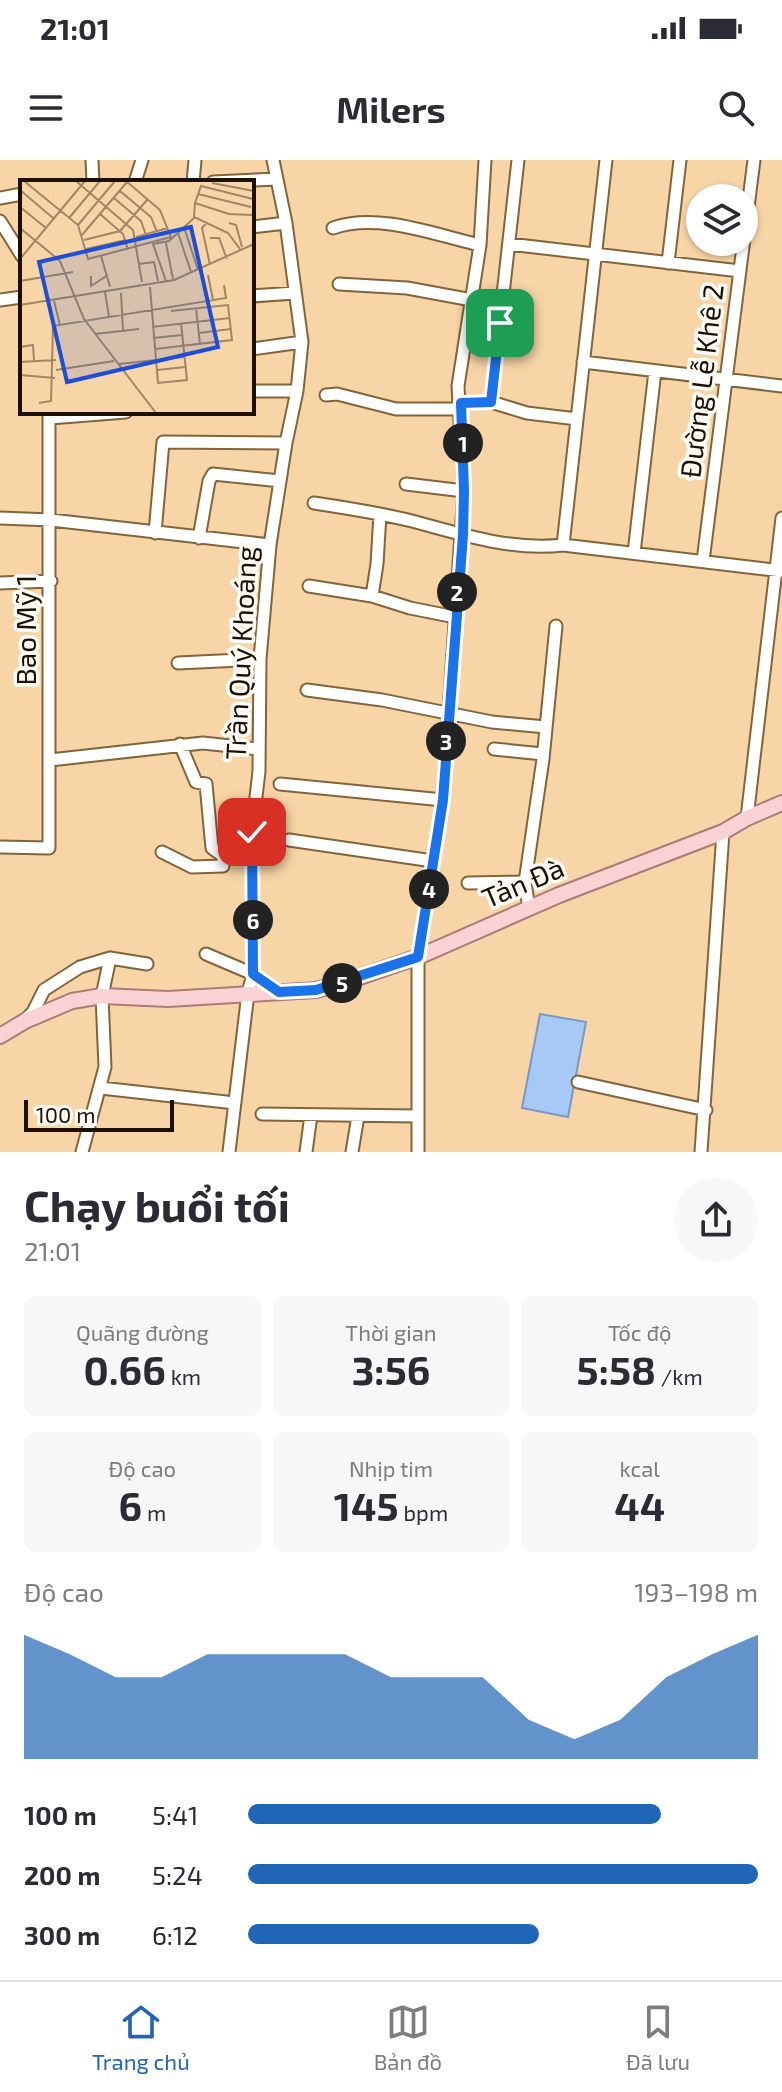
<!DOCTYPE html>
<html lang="vi">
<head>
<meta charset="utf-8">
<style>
	:root { --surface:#fff; --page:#f7f7f7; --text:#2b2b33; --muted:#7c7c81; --line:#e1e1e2; --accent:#2066b6 }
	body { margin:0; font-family:"Exo 2",sans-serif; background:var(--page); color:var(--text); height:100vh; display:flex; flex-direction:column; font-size:30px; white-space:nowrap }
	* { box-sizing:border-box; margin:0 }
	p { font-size:26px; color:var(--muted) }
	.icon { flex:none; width:44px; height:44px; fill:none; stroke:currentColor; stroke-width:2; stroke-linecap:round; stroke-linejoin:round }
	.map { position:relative; height:992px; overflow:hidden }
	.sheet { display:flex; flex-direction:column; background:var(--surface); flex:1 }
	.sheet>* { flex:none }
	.tools { position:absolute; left:686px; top:24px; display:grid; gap:16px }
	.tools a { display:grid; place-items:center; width:72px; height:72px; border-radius:50%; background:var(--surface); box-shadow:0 2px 6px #0004; font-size:40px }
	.scale { position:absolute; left:24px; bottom:20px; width:150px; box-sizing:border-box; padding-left:8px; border:4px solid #1c1001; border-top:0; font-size:22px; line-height:28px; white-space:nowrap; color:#1c1001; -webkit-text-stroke:6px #fffcf7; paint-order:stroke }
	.pin { position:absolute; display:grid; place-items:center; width:68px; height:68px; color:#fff; margin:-34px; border-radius:16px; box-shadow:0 4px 12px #0006 }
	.km { position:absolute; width:40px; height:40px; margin:-20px; border-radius:50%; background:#222; color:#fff; font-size:22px; line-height:40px; text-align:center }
	.round { display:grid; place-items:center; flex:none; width:84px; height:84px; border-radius:42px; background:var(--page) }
	.overview { display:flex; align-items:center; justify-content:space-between; height:136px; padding:0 24px }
	h1 { font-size:44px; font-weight:700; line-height:60px }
	.metrics { display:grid; grid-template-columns:repeat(3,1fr); gap:12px; height:136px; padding:8px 24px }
	.metrics div { display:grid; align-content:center; border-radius:12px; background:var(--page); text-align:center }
	.metrics b { font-size:40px; font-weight:700 }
	.metrics small { font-size:22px; font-weight:400 }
	.metrics p { font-size:22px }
	.chart { height:224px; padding:16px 24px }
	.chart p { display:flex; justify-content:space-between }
	.chart svg { width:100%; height:144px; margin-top:8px; fill:var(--accent); opacity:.7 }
	ul { padding:0 24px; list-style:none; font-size:26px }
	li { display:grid; grid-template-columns:128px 96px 1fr; align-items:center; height:60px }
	li i { height:20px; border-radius:10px; background:var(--accent) }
	.status { display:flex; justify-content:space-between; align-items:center; height:56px; padding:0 40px; background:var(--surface); direction:ltr }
	.status svg { height:22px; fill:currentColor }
	header { display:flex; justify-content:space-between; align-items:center; height:104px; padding:0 24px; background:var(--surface); font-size:36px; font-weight:700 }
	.dock { display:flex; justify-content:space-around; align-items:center; height:112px; border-top:2px solid var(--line); background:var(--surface); font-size:22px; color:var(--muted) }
	.dock a { display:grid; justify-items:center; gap:4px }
	.dock .current { color:var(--accent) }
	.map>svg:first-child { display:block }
	.building { fill:#a7c9f5; stroke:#7899c3; stroke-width:2 }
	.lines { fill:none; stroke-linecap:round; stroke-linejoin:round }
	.minor-casing { stroke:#836439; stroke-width:15 }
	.major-casing { stroke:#ab7b78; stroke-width:18 }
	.minor { stroke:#fff; stroke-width:11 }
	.major { stroke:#fbd2d4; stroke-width:14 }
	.route-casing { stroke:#fff; stroke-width:16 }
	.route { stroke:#1a73e8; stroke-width:10 }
	.labels { text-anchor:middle; stroke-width:7; stroke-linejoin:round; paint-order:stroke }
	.street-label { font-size:28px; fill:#1c1001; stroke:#fffcf7 }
	.inset-road { fill:none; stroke:#a08664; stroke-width:2 }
	.view { fill:#1d4ed8; fill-opacity:0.15; stroke:#1d4ed8; stroke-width:4 }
	.inset-edge { fill:none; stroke:#1c1001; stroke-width:4 }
</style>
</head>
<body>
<div class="status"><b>21:01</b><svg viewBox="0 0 49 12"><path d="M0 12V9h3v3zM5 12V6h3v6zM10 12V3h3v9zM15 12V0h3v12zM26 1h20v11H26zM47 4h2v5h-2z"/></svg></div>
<header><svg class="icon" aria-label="menu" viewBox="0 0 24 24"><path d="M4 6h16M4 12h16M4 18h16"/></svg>Milers<svg class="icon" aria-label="search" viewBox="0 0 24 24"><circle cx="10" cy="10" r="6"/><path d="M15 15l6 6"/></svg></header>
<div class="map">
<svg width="782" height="992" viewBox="0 0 782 992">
	<rect width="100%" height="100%" fill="#f8d5a6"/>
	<path class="building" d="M 540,854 L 586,862 L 568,957 L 522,948 Z"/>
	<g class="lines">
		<defs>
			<path id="minor" d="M 92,0 L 93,22
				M 135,22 L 142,0
				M 193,22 L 195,0
				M 213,22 L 277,19
				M 0,38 L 22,34
				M 0,61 L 22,96
				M 252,67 L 286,63
				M 333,68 C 378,52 435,75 480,85
				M 509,84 L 740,111
				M 668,103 L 680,0
				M 339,124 L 407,128 L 472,140
				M 252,136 L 295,133
				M 0,140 L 22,137
				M 252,189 L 302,182
				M 583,202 L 782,226
				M 252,231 L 297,231
				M 326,235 L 337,234 L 396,249 L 461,249
				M 491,242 L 518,0
				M 461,243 L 491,242 L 527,253 L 577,259
				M 52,252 L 50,258 L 126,252
				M 406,324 L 464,331
				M 314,343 C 347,348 380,353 412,361 C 461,374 511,391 563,385 L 782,411
				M 0,358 L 51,360 L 270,385
				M 155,373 L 163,282 L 286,283
				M 199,378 L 209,321 L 213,314 L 280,321
				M 563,385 L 606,0
				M 634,393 L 655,211
				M 703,401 L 754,0
				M 0,423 L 51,421
				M 309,426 L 372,436 L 410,448 L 455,457
				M 372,436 L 377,404 L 380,354
				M 178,503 L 260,499
				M 307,530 L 382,540 L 492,562 L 546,567
				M 494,589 L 543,594
				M 50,600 L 203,583 L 259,589
				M 280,624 L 443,640
				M 747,658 L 782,358
				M 289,680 L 433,701
				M 0,687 L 49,688 L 49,252
				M 162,692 L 192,707 L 223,706 L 223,696 L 212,688 L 206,624 L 196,622 L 180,584
				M 468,723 L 525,722
				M 529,749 L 525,722 L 543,599 L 556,466
				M 206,794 L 253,814 L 279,832
				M 25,860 L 33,852 L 44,830 L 80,807 L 110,798 L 147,804
				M 578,922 L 706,950
				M 101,928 L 235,943
				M 262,954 L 417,956
				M 82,992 L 105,907 L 102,836 L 110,798
				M 229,992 L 248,833 L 253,814 L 252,672 L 259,611 L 260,499 L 270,385 L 286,283 L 297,231 L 302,182 L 286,63 L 273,0
				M 306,992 L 311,955
				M 352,992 L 358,956
				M 418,992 L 418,797 L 443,640 L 464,331 L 458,226 L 480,85 L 485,0
				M 701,992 L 723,672"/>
			<path id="major" d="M 0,876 L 25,861 L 72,841 L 102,836 L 168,839 L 316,830 L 342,823 L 418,797 L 559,735 L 723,672 L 747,658 L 782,643"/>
		</defs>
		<use href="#minor" class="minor-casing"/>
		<use href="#major" class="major-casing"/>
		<use href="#minor" class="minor"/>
		<use href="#major" class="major"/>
	</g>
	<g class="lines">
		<defs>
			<path id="route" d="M 252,672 L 253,814 L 279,832 L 316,830 L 418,797 L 443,640 L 463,375 L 464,331 L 461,243 L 491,242 L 500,163"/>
		</defs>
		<use href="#route" class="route-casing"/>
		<use href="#route" class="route"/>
	</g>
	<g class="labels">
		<g class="street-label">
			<text transform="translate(702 221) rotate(-83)" y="10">Đường Lễ Khê 2</text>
			<text transform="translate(26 470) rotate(-90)" y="10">Bao Mỹ 1</text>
			<text transform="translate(241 493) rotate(-87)" y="10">Trần Quý Khoáng</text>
			<text transform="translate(523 723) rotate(-23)" y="10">Tản Đà</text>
		</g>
	</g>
	<g transform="translate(20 20)">
		<rect width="234" height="234" fill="#f8d5a6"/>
		<path class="inset-road" d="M 4,1 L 58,45 L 68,79 L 151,57 L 140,30 L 106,1M 56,1 L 113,50 L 122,102M 192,3 L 234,11M 0,10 L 33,38M 100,11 L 131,37 L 137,52M 178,14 L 231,27M 94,18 L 121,41 L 126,55M 175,23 L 209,34 L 233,35M 0,27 L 26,48M 80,34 L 103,54 L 108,70M 49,38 L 80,1M 187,42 L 182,48 L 190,85M 209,43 L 216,45 L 222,67M 58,45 L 95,1M 164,47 L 178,90M 0,48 L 40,81 L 64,139 L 136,233M 158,53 L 171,92M 62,55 L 107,2M 116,57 L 148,48M 190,58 L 199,58 L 207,79M 64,60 L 100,51 L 128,19M 146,63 L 153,99M 66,69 L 106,60M 220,69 L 208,53 L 174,37 L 175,23 L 181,6 L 233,19M 81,76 L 90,107M 0,79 L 65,1M 119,84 L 134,82 L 138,101M 188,95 L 193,120M 71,96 L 71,106 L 88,95M 0,101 L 53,92M 146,101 L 133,64 L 149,61 L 174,38M 130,107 L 138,203 L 167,200 L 161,143M 85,112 L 89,137M 101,113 L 103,150M 34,121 L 40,145M 0,125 L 154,100 L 234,64M 176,128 L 180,164M 132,147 L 210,138M 179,153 L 211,149M 75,154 L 119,149M 133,158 L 162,155M 0,167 L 13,165 L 14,181M 135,169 L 212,160 L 208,125 L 151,131M 0,182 L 36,180M 99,184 L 164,177M 36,190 L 94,181M 137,190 L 165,187M 0,195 L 35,198M 19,223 L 31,221 L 33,146 L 206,118 L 204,105"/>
		<path class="view" d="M 171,47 L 198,167 L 47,202 L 19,82 Z"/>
		<rect width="234" height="234" class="inset-edge"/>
	</g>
</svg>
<div class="tools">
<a><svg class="icon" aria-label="layers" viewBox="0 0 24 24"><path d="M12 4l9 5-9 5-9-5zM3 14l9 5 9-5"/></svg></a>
</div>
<div class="scale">100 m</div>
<div class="pin" style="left:500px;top:163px;background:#1e9e55"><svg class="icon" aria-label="arrive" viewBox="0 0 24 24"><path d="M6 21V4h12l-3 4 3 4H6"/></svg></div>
<div class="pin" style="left:252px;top:672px;background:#d93025"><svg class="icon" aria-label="check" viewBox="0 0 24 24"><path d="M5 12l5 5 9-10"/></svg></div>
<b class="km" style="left:463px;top:283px">1</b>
<b class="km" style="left:457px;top:432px">2</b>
<b class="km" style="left:446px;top:581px">3</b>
<b class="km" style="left:429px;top:729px">4</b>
<b class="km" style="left:342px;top:823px">5</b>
<b class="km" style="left:253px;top:760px">6</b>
</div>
<section class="sheet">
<div class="overview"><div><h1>Chạy buổi tối</h1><p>21:01</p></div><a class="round"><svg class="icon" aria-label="share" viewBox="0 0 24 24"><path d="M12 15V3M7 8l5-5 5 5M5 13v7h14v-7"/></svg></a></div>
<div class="metrics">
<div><p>Quãng đường</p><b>0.66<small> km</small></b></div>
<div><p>Thời gian</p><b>3:56</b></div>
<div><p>Tốc độ</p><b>5:58<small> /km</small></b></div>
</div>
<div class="metrics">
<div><p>Độ cao</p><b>6<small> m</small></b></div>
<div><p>Nhịp tim</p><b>145<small> bpm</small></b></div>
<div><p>kcal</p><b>44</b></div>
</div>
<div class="chart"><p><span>Độ cao</span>193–198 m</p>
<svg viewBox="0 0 160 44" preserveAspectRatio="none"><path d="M0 44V6L10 12L20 19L30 19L40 12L50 12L60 12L70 12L80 19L90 19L100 19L110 32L120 38L130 32L140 19L150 12L160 6V44z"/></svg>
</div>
<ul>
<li><b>100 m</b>5:41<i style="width:81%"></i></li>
<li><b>200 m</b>5:24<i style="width:100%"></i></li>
<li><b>300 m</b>6:12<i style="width:57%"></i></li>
</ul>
</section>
<nav class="dock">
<a class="current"><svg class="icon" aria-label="home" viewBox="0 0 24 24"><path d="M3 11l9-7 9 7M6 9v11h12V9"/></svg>Trang chủ</a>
<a><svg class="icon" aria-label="map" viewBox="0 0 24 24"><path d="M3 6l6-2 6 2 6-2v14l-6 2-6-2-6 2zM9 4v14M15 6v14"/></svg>Bản đồ</a>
<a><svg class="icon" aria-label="saved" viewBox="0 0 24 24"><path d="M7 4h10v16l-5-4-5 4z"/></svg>Đã lưu</a>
</nav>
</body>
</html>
